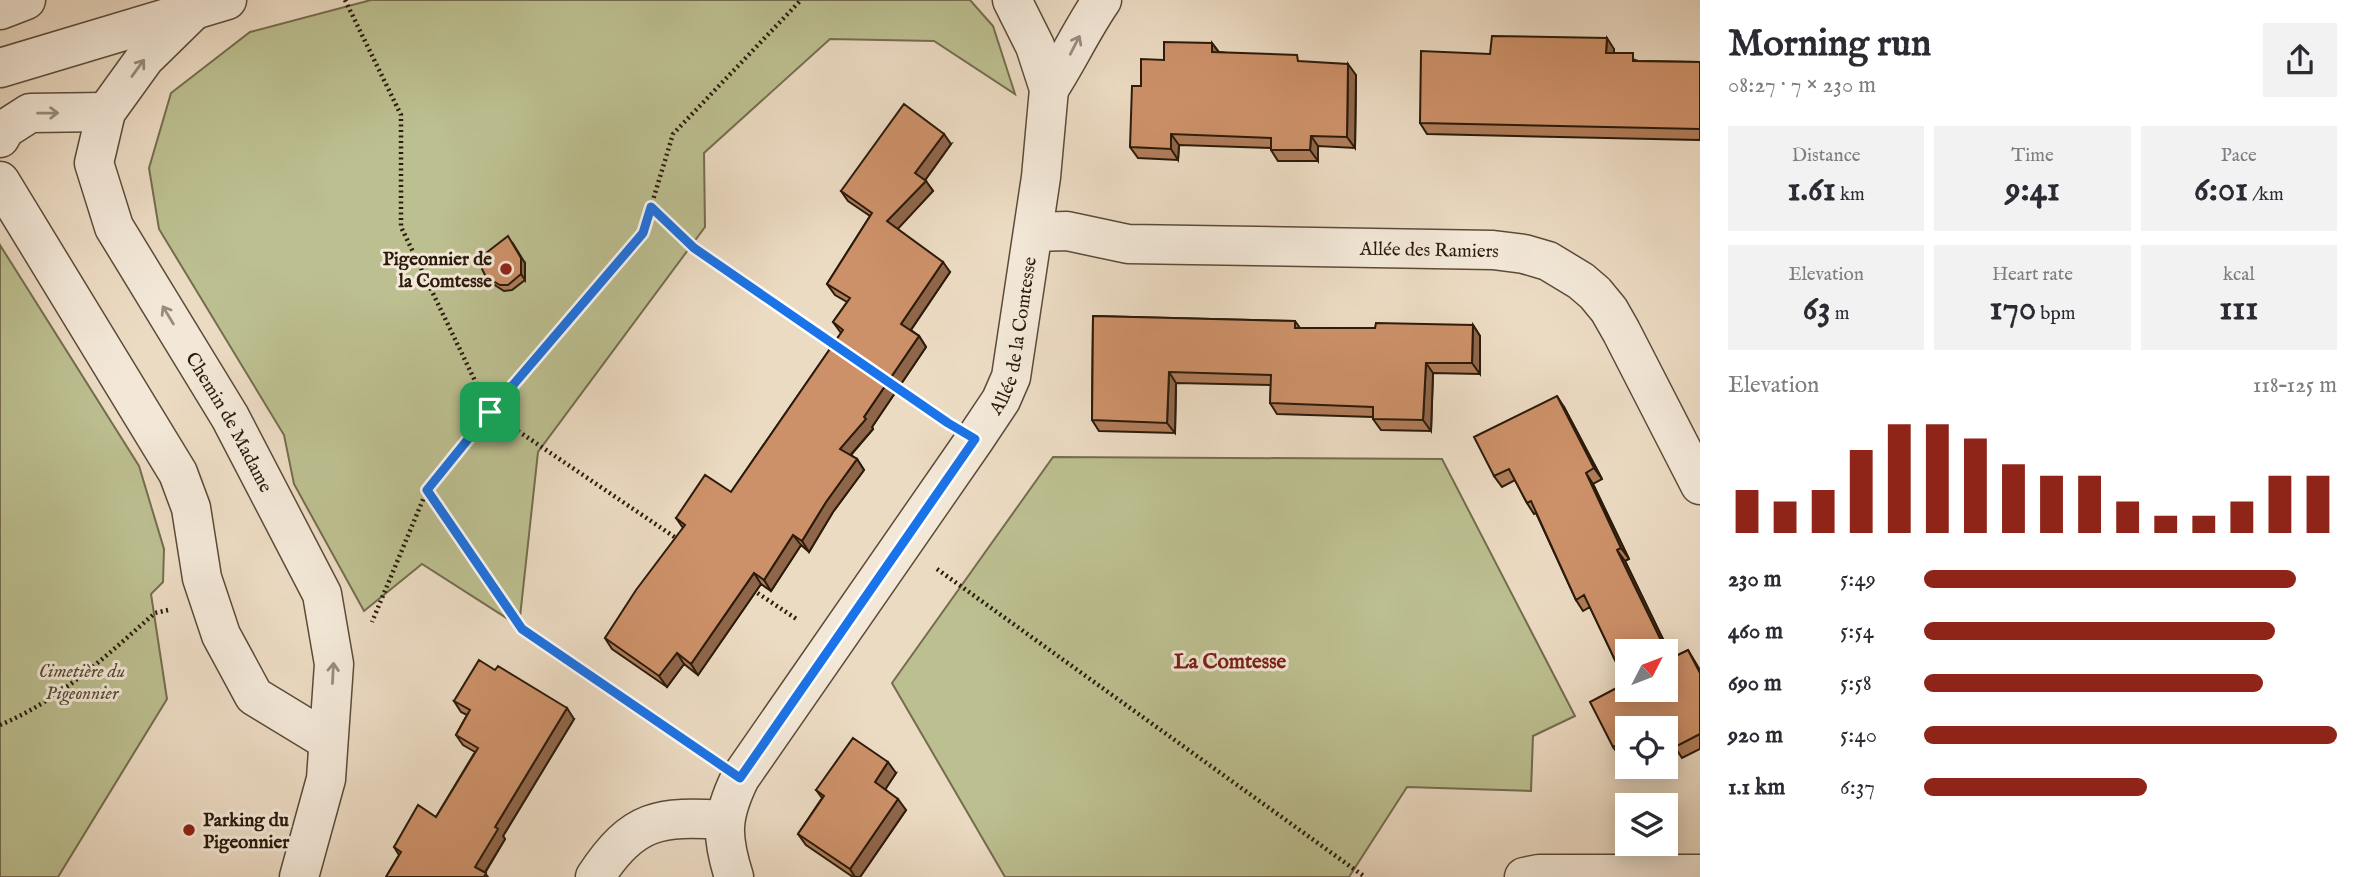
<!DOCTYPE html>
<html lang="en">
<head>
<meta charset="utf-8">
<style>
	:root { --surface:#fff; --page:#f2f2f3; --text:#2b2b33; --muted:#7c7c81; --accent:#8f2418 }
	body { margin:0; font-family:"IM FELL English",serif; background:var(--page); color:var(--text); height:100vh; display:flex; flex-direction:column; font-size:26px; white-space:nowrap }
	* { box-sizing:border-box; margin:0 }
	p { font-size:23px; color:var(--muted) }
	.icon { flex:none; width:38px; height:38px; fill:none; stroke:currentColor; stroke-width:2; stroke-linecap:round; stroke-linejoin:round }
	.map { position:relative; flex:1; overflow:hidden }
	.drawer { display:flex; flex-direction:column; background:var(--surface); width:665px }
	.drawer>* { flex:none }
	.needle { width:46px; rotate:48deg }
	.fabs { position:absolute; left:1615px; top:639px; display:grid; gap:14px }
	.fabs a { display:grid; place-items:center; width:63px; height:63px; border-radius:0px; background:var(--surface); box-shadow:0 4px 18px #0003; font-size:35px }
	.pin { position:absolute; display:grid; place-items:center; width:60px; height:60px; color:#fff; margin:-30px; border-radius:14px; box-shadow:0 4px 10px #0006 }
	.round { display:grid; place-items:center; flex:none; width:74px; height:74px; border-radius:0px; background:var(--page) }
	.headline { display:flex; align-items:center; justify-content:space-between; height:119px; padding:0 28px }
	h1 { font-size:38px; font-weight:700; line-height:52px }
	.metrics { display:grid; grid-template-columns:repeat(3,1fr); gap:10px; height:119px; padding:7px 28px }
	.metrics div { display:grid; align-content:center; border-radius:0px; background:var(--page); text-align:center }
	.metrics b { font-size:35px; font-weight:700 }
	.metrics small { font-size:19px; font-weight:400 }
	.metrics p { font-size:19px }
	.chart { height:196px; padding:14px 28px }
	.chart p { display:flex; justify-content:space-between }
	.chart svg { width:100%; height:126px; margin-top:7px; stroke:var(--accent); stroke-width:6 }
	ul { padding:0 28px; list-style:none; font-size:23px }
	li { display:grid; grid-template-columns:112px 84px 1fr; align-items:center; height:52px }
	li i { height:18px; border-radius:9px; background:var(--accent) }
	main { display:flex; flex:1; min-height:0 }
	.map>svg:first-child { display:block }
	.green { fill:#bcbf90; stroke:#746d4e; stroke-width:2 }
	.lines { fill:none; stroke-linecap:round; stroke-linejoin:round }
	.minor-casing { stroke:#5b4b39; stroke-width:41 }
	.path { stroke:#2b1b0b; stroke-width:4.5; stroke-dasharray:2 3.5; stroke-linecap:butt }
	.minor { stroke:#f3e8d8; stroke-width:38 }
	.wall { fill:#b07d5a; stroke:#2b1b0b; stroke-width:2 }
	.shaded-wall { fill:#90664a; stroke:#2b1b0b; stroke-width:2 }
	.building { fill:#cd9169; stroke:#2b1b0b; stroke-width:2; fill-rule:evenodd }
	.oneway { stroke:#998c7c }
	.route-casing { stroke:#fff; stroke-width:14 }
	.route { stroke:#1a73e8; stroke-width:9 }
	.poi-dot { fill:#8f2418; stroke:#f3e8d8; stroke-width:2.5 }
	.labels { text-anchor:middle; stroke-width:6; stroke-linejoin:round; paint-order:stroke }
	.street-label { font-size:19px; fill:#2b1b0b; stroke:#f3e8d8 }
	.poi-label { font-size:19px; font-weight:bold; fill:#2b1b0b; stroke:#f3e8d8; text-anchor:end }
	.park-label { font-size:19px; font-style:italic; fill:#564c33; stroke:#f3e8d8 }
	.neighbourhood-label { font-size:21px; font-weight:bold; fill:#7a1f14; stroke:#f3e8d8 }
</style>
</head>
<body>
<main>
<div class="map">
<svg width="1700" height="877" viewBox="0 0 1700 877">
	<rect width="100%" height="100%" fill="#ecdbc3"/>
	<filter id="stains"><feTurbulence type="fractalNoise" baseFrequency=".00286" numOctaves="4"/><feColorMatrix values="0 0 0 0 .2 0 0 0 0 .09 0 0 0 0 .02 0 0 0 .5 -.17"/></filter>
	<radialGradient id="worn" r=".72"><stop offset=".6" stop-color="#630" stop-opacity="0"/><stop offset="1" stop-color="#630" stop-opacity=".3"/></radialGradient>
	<path class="green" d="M 371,0 L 970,0 L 993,26 L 1015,94 L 934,41 L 830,39 L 704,153 L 705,227 L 538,452 L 519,626 L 422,564 L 364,611 L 294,484 L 284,435 L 159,229 L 149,168 L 171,93 L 250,32 Z
		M 0,245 L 139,466 L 164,549 L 163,582 L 151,594 L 167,699 L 58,877 L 0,877 Z
		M 1053,457 L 1442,459 L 1575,716 L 1533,736 L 1531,791 L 1407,787 L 1349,877 L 1005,877 L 892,683 Z"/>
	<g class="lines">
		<defs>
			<g id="minor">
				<path d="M 0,10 L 26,0"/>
				<path id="s1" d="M 193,11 L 145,58 L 106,112 L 94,163 L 114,227 L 230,417 L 322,594 L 334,664 L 326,779 L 299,877"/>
				<path d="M 0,68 L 227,0"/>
				<path d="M 1049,89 C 1068,60 1082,29 1102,0"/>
				<path d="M 0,138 L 5,129 L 30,113 L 106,112"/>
				<path d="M 0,181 L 178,473 L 191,508 L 202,578 L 221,635 L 254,696 L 328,741"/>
				<path id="s2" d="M 1034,232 L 1067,231 L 1128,244 L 1493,250 L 1524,254 L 1548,261 L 1581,281 L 1595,293 L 1609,310 L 1621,331 L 1700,485"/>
				<path d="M 595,877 C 634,818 659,816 725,820"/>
				<path id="s3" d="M 734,877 C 721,836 721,817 740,778 L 975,439 L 1001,400 L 1011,377 L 1041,177 L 1049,89 L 1035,46 L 1012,0"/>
				<path d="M 1524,877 L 1539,874 L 1700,874"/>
			</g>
		</defs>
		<use href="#minor" class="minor-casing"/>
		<path class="path" d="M 345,0 L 401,115 L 401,227 L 490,412 L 427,490 L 372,622
			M 651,207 L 694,248 L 838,347
			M 894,386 L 939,416
			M 427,490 L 522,629 L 705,754
			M 679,540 L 490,412 L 643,233 L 673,134 L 801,0
			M 937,569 L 1365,877
			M 753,590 L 798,620
			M 0,725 C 60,700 107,655 155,613 L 168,610"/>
		<use href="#minor" class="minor"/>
	</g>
	<path class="wall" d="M 1212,43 L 1219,52 L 1302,62 L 1356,75 L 1355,148 L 1318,146 L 1318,161 L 1278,161 L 1271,150 L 1271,148 L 1179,145 L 1178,160 L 1138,158 L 1130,147 L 1141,86 L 1164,60 Z
		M 1614,49 L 1614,53 L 1638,61 L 1700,62 L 1700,140 L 1427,134 L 1420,123 L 1490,54 Z
		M 951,144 L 925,180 L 933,191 L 897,229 L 950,272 L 911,330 L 919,336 L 926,347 L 872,427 L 873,429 L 851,455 L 857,459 L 864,470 L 833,512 L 809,552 L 801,545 L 771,591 L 761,584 L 698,675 L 684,664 L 667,687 L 612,649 L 605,638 L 683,528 L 676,518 L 731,492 L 841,333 L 833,322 L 847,302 L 835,295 L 827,284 L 870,216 L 848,201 L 841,191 Z
		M 525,263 L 525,280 L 512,290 L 504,291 L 490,282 L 486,277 Z
		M 1093,316 L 1295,321 L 1300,328 L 1375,328 L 1473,325 L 1480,336 L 1480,374 L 1433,373 L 1431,431 L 1381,430 L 1373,419 L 1373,417 L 1277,414 L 1270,403 L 1271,385 L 1176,383 L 1175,433 L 1099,431 L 1092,420 Z
		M 1564,407 L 1602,479 L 1593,484 L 1629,559 L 1625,561 L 1672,658 L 1688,650 L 1700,670 L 1700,749 L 1682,758 L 1667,735 L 1666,735 L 1666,728 L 1628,728 L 1628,754 L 1621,758 L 1613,747 L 1626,683 L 1590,607 L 1583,611 L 1576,600 L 1536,513 L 1534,514 L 1527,503 L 1515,480 L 1502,487 L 1494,476 Z
		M 454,701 L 574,719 L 503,836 L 505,839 L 485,873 L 488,877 L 386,877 L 399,855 L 394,847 L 436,817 L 475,752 L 463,745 L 456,735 L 467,715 L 461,712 Z
		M 896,773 L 885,789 L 906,810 L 860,877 L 853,877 L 806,845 L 798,834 L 822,798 L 816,790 Z"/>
	<path class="shaded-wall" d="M 1607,38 L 1614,49 L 1614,64 L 1606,53 Z
		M 1212,43 L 1220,54 L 1212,52 Z
		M 1348,64 L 1356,75 L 1355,148 L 1347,137 Z
		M 944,134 L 951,144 L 923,183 L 915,173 Z
		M 1171,134 L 1179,145 L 1178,160 L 1171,149 Z
		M 1311,136 L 1318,146 L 1318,161 L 1310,150 Z
		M 926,181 L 933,191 L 895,232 L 887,221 Z
		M 512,242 L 525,263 L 525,280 L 521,274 Z
		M 943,262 L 950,272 L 908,334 L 901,324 Z
		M 1473,325 L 1480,336 L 1480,374 L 1472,363 Z
		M 919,336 L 926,347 L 872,427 L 873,429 L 847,459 L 840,449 L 864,417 Z
		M 1426,363 L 1433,373 L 1431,431 L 1423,420 Z
		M 1169,372 L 1176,383 L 1175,433 L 1167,423 Z
		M 1557,396 L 1564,407 L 1602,479 L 1594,468 Z
		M 857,459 L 864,470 L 833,512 L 809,552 L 802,541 L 826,502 Z
		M 1586,473 L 1593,484 L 1629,559 L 1621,548 Z
		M 793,535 L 801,545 L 771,591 L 764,580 Z
		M 1617,550 L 1625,561 L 1678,670 L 1670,659 Z
		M 754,573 L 761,584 L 698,675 L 691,664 Z
		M 677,653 L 684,664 L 667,687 L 659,676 Z
		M 567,708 L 574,719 L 503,836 L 505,839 L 482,877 L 475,867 L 495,827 Z
		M 888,762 L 896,773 L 883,793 L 875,782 Z
		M 898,799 L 906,810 L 860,877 L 855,877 L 850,869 Z"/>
	<path class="building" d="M 1492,36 L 1607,38 L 1606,53 L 1633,53 L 1633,61 L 1700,62 L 1700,129 L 1420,123 L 1421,51 L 1490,54 Z
		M 1164,42 L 1212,43 L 1212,52 L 1297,55 L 1298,61 L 1348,64 L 1347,137 L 1311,136 L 1310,150 L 1271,150 L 1271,138 L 1171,134 L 1171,149 L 1130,147 L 1132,86 L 1141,86 L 1141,59 L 1164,60 Z
		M 904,104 L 944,134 L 915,173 L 926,181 L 887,221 L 943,262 L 901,324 L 919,336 L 864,417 L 866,419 L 840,449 L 857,459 L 826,502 L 802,541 L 793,535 L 764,580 L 754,573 L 691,664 L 677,653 L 659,676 L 605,638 L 636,590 L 685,525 L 676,518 L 705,475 L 731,492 L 843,330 L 833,322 L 850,298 L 827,284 L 872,213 L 841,191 Z
		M 508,236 L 521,258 L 521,274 L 508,285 L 500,285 L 486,277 L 482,269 L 486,253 Z
		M 1093,316 L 1295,321 L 1295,328 L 1375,328 L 1376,323 L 1473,325 L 1472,363 L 1426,363 L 1423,420 L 1373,419 L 1373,407 L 1270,403 L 1271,375 L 1169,372 L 1167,423 L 1092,420 Z
		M 1557,396 L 1594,468 L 1586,473 L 1621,548 L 1617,550 L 1670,659 L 1688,650 L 1700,673 L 1700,734 L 1675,747 L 1666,732 L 1666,728 L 1663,728 L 1661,723 L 1652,728 L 1628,728 L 1628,740 L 1613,747 L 1590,702 L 1626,683 L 1584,595 L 1576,600 L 1531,501 L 1527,503 L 1509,469 L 1494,476 L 1474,437 ZM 1628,651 L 1666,651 L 1666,690 L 1628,690 Z
		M 479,660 L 495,670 L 498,666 L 567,708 L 495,827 L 498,829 L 475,867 L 486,873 L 484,877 L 386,877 L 401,852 L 394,847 L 418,805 L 436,817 L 478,748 L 456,735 L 470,710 L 454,701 Z
		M 853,738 L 888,762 L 875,782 L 898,799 L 850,869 L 798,834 L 824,796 L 816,790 Z"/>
	<defs><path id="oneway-shaft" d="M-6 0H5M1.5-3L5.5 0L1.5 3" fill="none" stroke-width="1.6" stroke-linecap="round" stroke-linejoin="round" transform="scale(1.75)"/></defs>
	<g class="oneway">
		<use href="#oneway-shaft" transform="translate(1075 45) rotate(-63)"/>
		<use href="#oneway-shaft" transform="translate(138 68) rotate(-54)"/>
		<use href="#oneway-shaft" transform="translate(48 113) rotate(-1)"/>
		<use href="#oneway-shaft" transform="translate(168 315) rotate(-121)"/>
		<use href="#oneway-shaft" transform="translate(333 673) rotate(-87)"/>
	</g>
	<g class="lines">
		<defs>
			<path id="route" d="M 651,207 L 694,248 L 948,423 L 975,439 L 740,778 L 522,629 L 427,490 L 490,412 L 643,233 Z"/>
		</defs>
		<use href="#route" class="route-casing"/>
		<use href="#route" class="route"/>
	</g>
	<g class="poi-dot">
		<circle cx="506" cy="269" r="7"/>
		<circle cx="189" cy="830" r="7"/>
	</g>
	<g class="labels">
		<g class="street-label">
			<text dy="7" stroke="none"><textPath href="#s2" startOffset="397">Allée des Ramiers</textPath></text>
			<text dy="7" stroke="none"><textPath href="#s3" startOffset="628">Allée de la Comtesse</textPath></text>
			<text dy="7" stroke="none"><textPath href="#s1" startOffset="480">Chemin de Madame</textPath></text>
		</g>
		<g class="poi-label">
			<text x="492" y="265">Pigeonnier de<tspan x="492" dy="22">la Comtesse</tspan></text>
			<text x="203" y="826" text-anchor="start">Parking du<tspan x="203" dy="22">Pigeonnier</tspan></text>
		</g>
		<g class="park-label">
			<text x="82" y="677">Cimetière du<tspan x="82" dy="22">Pigeonnier</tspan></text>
		</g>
		<g class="neighbourhood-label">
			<text x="1230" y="668">La Comtesse</text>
		</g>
	</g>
	<rect width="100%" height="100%" filter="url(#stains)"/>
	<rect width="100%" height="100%" fill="url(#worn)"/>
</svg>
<div class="fabs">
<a><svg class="needle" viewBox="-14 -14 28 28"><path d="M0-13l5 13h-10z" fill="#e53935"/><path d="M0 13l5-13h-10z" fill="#7c7c81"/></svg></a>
<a><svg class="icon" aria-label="locate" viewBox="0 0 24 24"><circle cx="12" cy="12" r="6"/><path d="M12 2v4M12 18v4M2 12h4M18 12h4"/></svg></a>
<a><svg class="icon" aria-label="layers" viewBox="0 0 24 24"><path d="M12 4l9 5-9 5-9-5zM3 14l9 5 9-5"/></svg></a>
</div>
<div class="pin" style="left:490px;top:412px;background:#1e9e55"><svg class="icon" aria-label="arrive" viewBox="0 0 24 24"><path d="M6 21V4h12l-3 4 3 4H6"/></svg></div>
</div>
<section class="drawer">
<div class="headline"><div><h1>Morning run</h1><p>08:27 · 7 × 230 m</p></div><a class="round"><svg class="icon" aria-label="share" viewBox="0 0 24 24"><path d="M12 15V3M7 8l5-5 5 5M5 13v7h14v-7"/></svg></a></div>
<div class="metrics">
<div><p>Distance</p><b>1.61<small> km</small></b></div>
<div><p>Time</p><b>9:41</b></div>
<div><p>Pace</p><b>6:01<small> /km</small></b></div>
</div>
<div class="metrics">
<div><p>Elevation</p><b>63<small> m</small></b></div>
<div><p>Heart rate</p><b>170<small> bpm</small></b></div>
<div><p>kcal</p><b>111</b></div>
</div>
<div class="chart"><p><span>Elevation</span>118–125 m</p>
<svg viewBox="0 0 160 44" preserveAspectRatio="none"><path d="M5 44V29M15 44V33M25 44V29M35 44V15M45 44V6M55 44V6M65 44V11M75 44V20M85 44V24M95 44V24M105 44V33M115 44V38M125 44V38M135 44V33M145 44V24M155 44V24"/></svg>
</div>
<ul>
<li><b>230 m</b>5:49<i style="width:90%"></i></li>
<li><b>460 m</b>5:54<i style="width:85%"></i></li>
<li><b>690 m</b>5:58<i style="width:82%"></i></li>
<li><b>920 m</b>5:40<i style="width:100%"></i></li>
<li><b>1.1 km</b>6:37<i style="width:54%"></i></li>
</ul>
</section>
</main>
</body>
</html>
